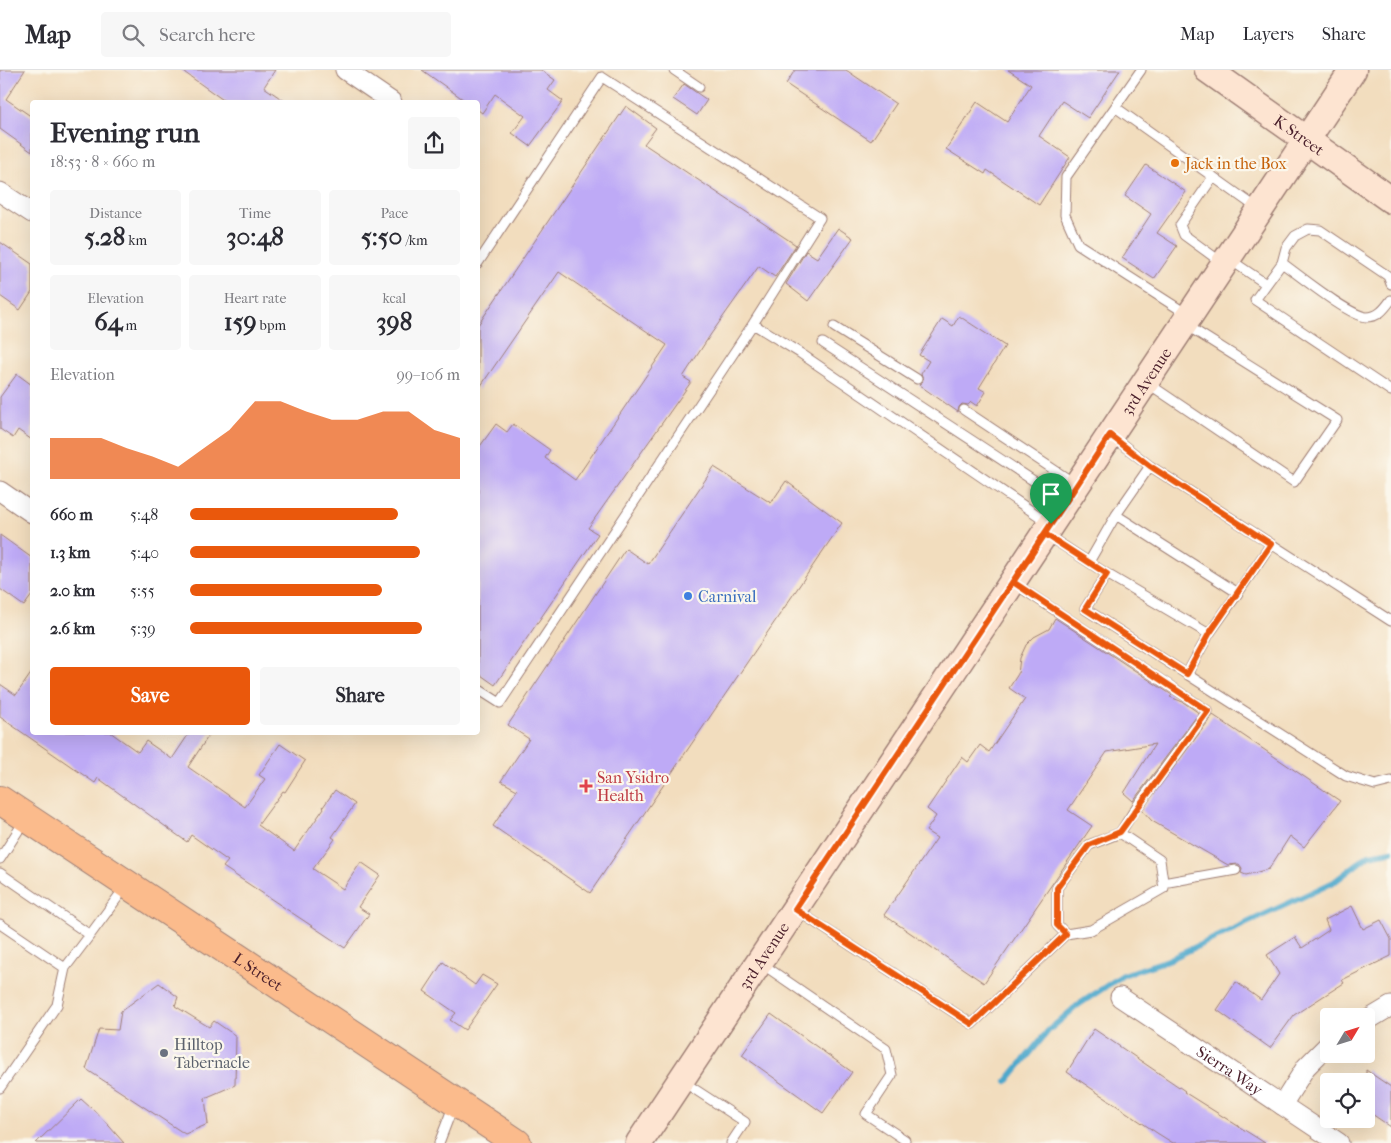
<!DOCTYPE html>
<html lang="en">
<head>
<meta charset="utf-8">
<style>
	:root { --surface:#fff; --page:#f7f7f7; --text:#2b2b33; --muted:#7c7c81; --line:#e1e1e2; --accent:#ea580c }
	body { margin:0; font-family:"IM FELL French Canon",serif; background:var(--page); color:var(--text); height:100vh; display:flex; flex-direction:column; font-size:19px; white-space:nowrap }
	* { box-sizing:border-box; margin:0 }
	p { font-size:16px; color:var(--muted) }
	.icon { flex:none; width:28px; height:28px; fill:none; stroke:currentColor; stroke-width:2; stroke-linecap:round; stroke-linejoin:round }
	.map { position:relative; flex:1; overflow:hidden }
	.sheet { position:absolute; left:30px; top:30px; width:450px; height:635px; display:flex; flex-direction:column; background:var(--surface); border-radius:5px; box-shadow:0 5px 20px #0002 }
	.sheet>* { flex:none }
	.needle { width:32px; rotate:52deg }
	.controls { position:absolute; left:1320px; top:938px; display:grid; gap:10px }
	.controls a { display:grid; place-items:center; width:55px; height:55px; border-radius:5px; background:var(--surface); box-shadow:0 5px 20px #0002; font-size:25px }
	.pin { position:absolute; display:grid; place-items:center; width:42px; height:42px; color:#fff; margin:-51px -21px; border-radius:50% 50% 50% 0; rotate:-45deg; box-shadow:0 0 5px #0007 }
	.pin .icon { rotate:45deg }
	.round { display:grid; place-items:center; flex:none; width:52px; height:52px; border-radius:5px; background:var(--page) }
	.headline { display:flex; align-items:center; justify-content:space-between; height:85px; padding:0 20px }
	h1 { font-size:28px; font-weight:800; line-height:38px }
	.metrics { display:grid; grid-template-columns:repeat(3,1fr); gap:8px; height:85px; padding:5px 20px }
	.metrics div { display:grid; align-content:center; border-radius:5px; background:var(--page); text-align:center }
	.metrics b { font-size:25px; font-weight:800 }
	.metrics small { font-size:14px; font-weight:400 }
	.metrics p { font-size:14px }
	.chart { height:140px; padding:10px 20px }
	.chart p { display:flex; justify-content:space-between }
	.chart svg { width:100%; height:90px; margin-top:5px; fill:var(--accent); opacity:.7 }
	.action { display:flex; gap:10px; margin-top:auto; padding:10px 20px }
	.action a { flex:1; height:58px; border-radius:5px; background:var(--accent); color:#fff; font-size:20px; font-weight:800; line-height:58px; text-align:center }
	.action a+a { background:var(--page); color:var(--text) }
	ul { padding:0 20px; list-style:none; font-size:16px }
	li { display:grid; grid-template-columns:80px 60px 1fr; align-items:center; height:38px }
	li i { height:12px; border-radius:6px; background:var(--accent) }
	header { display:flex; align-items:center; gap:30px; box-sizing:border-box; height:70px; padding:0 25px; background:var(--surface); border-bottom:1px solid var(--line) }
	header strong { font-size:24px }
	nav { display:flex; gap:28px; margin-inline-start:auto; font-size:18px }
	.search { width:350px; height:45px; background:var(--page); display:flex; align-items:center; gap:12px; box-sizing:border-box; padding:0 18px; border-radius:5px; color:var(--muted); font-size:19px }
	.map>svg:first-child { display:block }
	.lines { fill:none; stroke-linecap:round; stroke-linejoin:round }
	.stream { stroke:#4ea8cc; stroke-width:6 }
	.building { fill:#beaaf6 }
	.lane-casing { stroke:#9e7e74; stroke-width:11 }
	.street-casing { stroke:#9e7e74; stroke-width:21 }
	.secondary-casing { stroke:#9e7e74; stroke-width:29 }
	.primary-casing { stroke:#9e7e74; stroke-width:30 }
	.lane { stroke:#fff; stroke-width:9 }
	.street { stroke:#fff; stroke-width:19 }
	.secondary { stroke:#fde4d1; stroke-width:26 }
	.primary { stroke:#fbbb8c; stroke-width:28 }
	.route-casing { stroke:#fff; stroke-width:10 }
	.route { stroke:#ea580c; stroke-width:6 }
	.food-dot { fill:#e8710a; stroke:#fbf7ec; stroke-width:2 }
	.shop-dot { fill:#3f7fe0; stroke:#fbf7ec; stroke-width:2 }
	.health-dot { fill:#e0444e; stroke:#fbf7ec; stroke-width:2 }
	.worship-dot { fill:#6b7280; stroke:#fbf7ec; stroke-width:2 }
	.labels { text-anchor:middle; stroke-width:4.5; stroke-linejoin:round; paint-order:stroke }
	.street-label { font-size:16px; fill:#4a1f2b; stroke:#fbf7ec }
	.food-label { font-size:16px; fill:#c56008; stroke:#fbf7ec; text-anchor:start }
	.shop-label { font-size:16px; fill:#366cbe; stroke:#fbf7ec; text-anchor:start }
	.health-label { font-size:16px; fill:#be3a42; stroke:#fbf7ec; text-anchor:start }
	.worship-label { font-size:16px; fill:#5b616d; stroke:#fbf7ec; text-anchor:start }
</style>
</head>
<body>
<header>
<strong>Map</strong>
<div class="search"><svg class="icon" aria-label="search" viewBox="0 0 24 24"><circle cx="10" cy="10" r="6"/><path d="M15 15l6 6"/></svg>Search here</div>
<nav><a>Map</a><a>Layers</a><a>Share</a></nav>
</header>
<div class="map">
<svg width="1391" height="1073" viewBox="0 0 1391 1073">
	<rect width="100%" height="100%" fill="#fbf7ec"/>
	<filter id="ink" filterUnits="userSpaceOnUse"><feTurbulence type="fractalNoise" baseFrequency=".02" numOctaves="2"/><feDisplacementMap in="SourceGraphic" scale="10" xChannelSelector="R" yChannelSelector="G"/><feConvolveMatrix kernelMatrix="1 2 1 2 8 2 1 2 1" color-interpolation-filters="sRGB"/></filter>
	<filter id="wash" filterUnits="userSpaceOnUse"><feTurbulence type="fractalNoise" baseFrequency=".0096" numOctaves="4" result="noise"/><feDisplacementMap in="SourceGraphic" scale="20" xChannelSelector="R" yChannelSelector="G"/><feGaussianBlur stdDeviation="1.12" result="paint"/><feColorMatrix in="noise" values="0 0 0 0 0 0 0 0 0 0 0 0 0 0 0 0 0 1.4 0 .05"/><feComposite in="paint" operator="in"/></filter>
	<g filter="url(#wash)">
		<rect width="100%" height="100%" fill="#f2ddbe"/>
		<g class="lines">
			<path class="stream" d="M 1007,1011 L 1048,961 L 1078,935 L 1123,905 L 1168,890 L 1334,812 L 1369,785 L 1391,781"/>
		</g>
		<g id="blocks">
			<path class="building" d="M 0,0 L 25,0 L 6,29 L 32,47 L 32,82 L 0,59 Z
				M 181,0 L 275,0 L 264,17 L 286,32 L 226,32 Z
				M 422,0 L 541,0 L 555,10 L 548,20 L 563,31 L 530,76 L 512,63 L 525,46 L 495,24 L 482,43 L 478,40 L 478,32 L 467,32 Z
				M 795,0 L 846,0 L 896,34 L 871,71 L 786,14 Z
				M 1008,0 L 1120,0 L 1088,48 L 1062,31 L 1039,66 L 1070,87 L 1039,135 L 987,100 L 985,104 L 946,79 L 977,32 L 1007,52 L 1031,15 Z
				M 684,14 L 707,30 L 697,45 L 673,29 Z
				M 626,36 L 656,58 L 644,74 L 796,175 L 775,207 L 759,196 L 711,264 L 683,307 L 691,312 L 588,458 L 598,464 L 495,615 L 478,603 L 478,379 L 496,354 L 507,362 L 513,354 L 550,380 L 545,388 L 575,410 L 667,275 L 559,202 L 478,320 L 478,255 Z
				M 1146,95 L 1186,122 L 1157,163 L 1177,176 L 1154,209 L 1122,188 L 1151,144 L 1125,126 Z
				M 838,158 L 853,168 L 808,231 L 786,214 L 806,181 L 817,188 Z
				M 0,172 L 32,194 L 32,222 L 20,240 L 0,226 Z
				M 959,246 L 1005,276 L 979,318 L 986,322 L 977,336 L 971,332 L 968,335 L 962,334 L 959,337 L 958,342 L 919,315 L 923,310 L 921,304 L 929,291 L 919,285 L 942,249 L 953,256 Z
				M 17,304 L 32,315 L 32,370 L 18,360 L 13,368 L 0,359 L 0,327 Z
				M 714,397 L 771,433 L 786,411 L 842,453 L 590,823 L 493,756 L 517,720 L 501,711 L 529,669 L 508,655 L 624,481 L 626,479 L 648,494 Z
				M 0,465 L 32,488 L 32,525 L 24,536 L 0,519 Z
				M 1055,548 L 1172,625 L 1170,627 L 1183,632 L 1199,643 L 1133,731 L 1124,723 L 1155,674 L 1107,682 L 1068,740 L 1092,756 L 984,913 L 884,845 L 937,768 L 926,761 L 936,746 L 927,739 L 962,687 L 968,692 L 980,675 L 989,682 L 1025,629 L 1009,618 L 1018,604 L 1020,588 L 1026,575 L 1034,567 L 1049,559 Z
				M 32,602 L 32,662 L 110,662 L 138,682 L 146,671 L 172,689 L 190,662 L 211,662 L 188,697 L 245,737 L 265,709 L 259,705 L 280,674 L 305,691 L 285,722 L 283,721 L 258,755 L 294,781 L 324,738 L 323,737 L 335,720 L 355,734 L 332,767 L 335,769 L 313,799 L 343,819 L 361,792 L 380,805 L 358,837 L 369,844 L 345,878 L 223,797 L 228,791 L 191,765 L 187,772 L 98,708 L 95,713 L 0,647 L 0,614 L 16,625 Z
				M 1213,645 L 1340,731 L 1304,777 L 1290,766 L 1269,799 L 1246,805 L 1241,803 L 1242,798 L 1239,794 L 1228,795 L 1152,751 L 1142,740 Z
				M 1352,836 L 1363,859 L 1381,850 L 1391,869 L 1391,886 L 1342,910 L 1344,913 L 1294,945 L 1270,978 L 1217,940 L 1236,912 L 1261,930 L 1279,904 L 1267,885 L 1295,867 L 1302,878 L 1329,860 L 1325,850 Z
				M 443,892 L 475,915 L 482,905 L 497,914 L 465,960 L 450,950 L 456,943 L 424,921 Z
				M 159,913 L 178,927 L 175,936 L 209,957 L 214,951 L 236,966 L 235,1015 L 205,1028 L 208,1054 L 185,1064 L 86,999 L 99,959 L 118,960 L 121,941 Z
				M 771,944 L 852,1002 L 823,1043 L 742,985 Z
				M 1094,959 L 1185,1021 L 1184,1022 L 1265,1073 L 1173,1073 L 1157,1063 L 1067,1002 Z
				M 1366,1000 L 1391,1017 L 1391,1057 L 1366,1040 Z
				M 81,1029 L 102,1048 L 124,1073 L 36,1073 Z"/>
		</g>
	</g>
	<g filter="url(#ink)">
		<use href="#blocks" fill-opacity="0" stroke="#9e7e74" stroke-width="1"/>
		<g class="lines">
			<defs>
				<path id="lane" d="M 674,0 L 699,17
					M 1141,0 L 1066,107 L 1065,145 L 1078,174 L 1187,244
					M 1115,37 L 1257,138
					M 1213,107 L 1180,155 L 1184,165 L 1221,192
					M 1229,189 L 1266,214
					M 478,193 L 602,7 L 820,148 L 753,254 L 500,633 L 478,619
					M 1282,193 C 1299,205 1349,246 1367,247 C 1379,247 1385,238 1391,230
					M 1391,214 L 1388,206 L 1320,160 L 1308,159 L 1295,166 L 1286,178 L 1282,193 L 1255,230 L 1391,321
					M 753,254 L 800,283 L 1049,453
					M 834,257 L 917,309
					M 823,273 L 1063,430
					M 1146,312 L 1294,412 L 1337,350 L 1186,255
					M 964,340 L 1074,413
					M 1113,367 L 1150,396
					M 1116,445 L 1150,396 L 1391,551
					M 1047,465 L 1107,504 L 1209,564 L 1238,523
					M 1089,492 L 1116,445 L 1238,523 L 1271,474
					M 1107,504 L 1085,539 L 1346,706 L 1375,715 L 1391,711
					M 1015,514 L 1208,641 L 1137,736 L 1120,763
					M 1187,604 L 1209,564
					M 0,789 L 25,750
					M 0,803 L 90,865 L 126,816
					M 1163,813 L 1236,800
					M 796,840 L 972,954 L 1066,864 L 1091,860 L 1164,818 L 1160,790 L 1120,763 L 1089,775 L 1057,818 L 1057,855 L 1066,864
					M 0,854 L 65,898 L 90,865
					M 762,894 L 886,979 L 892,1005 L 866,1044 L 905,1070
					M 682,1011 L 745,1052 L 731,1073
					M 0,1018 L 57,935 L 65,898
					M 439,1073 L 454,1034"/>
				<g id="street">
					<path d="M 345,0 L 392,32"/>
					<path d="M 0,122 L 32,143"/>
					<path d="M 0,421 L 32,443"/>
					<path id="s1" d="M 1120,927 L 1339,1073"/>
					<path d="M 1366,951 L 1391,936"/>
					<path d="M 1282,1035 L 1306,997 L 1329,974"/>
				</g>
				<g id="secondary">
					<path id="s2" d="M 1208,0 L 1391,130"/>
					<path id="s3" d="M 639,1073 L 1353,0"/>
				</g>
				<g id="primary">
					<path id="s4" d="M 0,730 L 517,1073"/>
				</g>
			</defs>
			<use href="#lane" class="lane-casing"/>
			<use href="#street" class="street-casing"/>
			<use href="#secondary" class="secondary-casing"/>
			<use href="#primary" class="primary-casing"/>
			<use href="#lane" class="lane"/>
			<use href="#street" class="street"/>
			<use href="#secondary" class="secondary"/>
			<use href="#primary" class="primary"/>
		</g>
	</g>
	<g class="lines" filter="url(#ink)">
		<defs>
			<path id="route" d="M 1051,454 L 795,839 L 972,954 L 1066,864 L 1057,855 L 1057,818 L 1089,775 L 1120,762 L 1208,641 L 1013,512 L 1045,464 L 1107,504 L 1085,539 L 1187,604 L 1209,564 L 1271,474 L 1150,396 L 1110,365 L 1051,454"/>
		</defs>
		<use href="#route" class="route-casing"/>
		<use href="#route" class="route"/>
	</g>
	<circle class="food-dot" cx="1175" cy="93" r="5"/>
	<circle class="shop-dot" cx="688" cy="526" r="5"/>
	<path class="health-dot" d="M583.5 708.5h5v5h5v5h-5v5h-5v-5h-5v-5h5z"/>
	<circle class="worship-dot" cx="164" cy="983" r="5"/>
	<g class="labels">
		<g class="street-label">
			<text dy="6" stroke="none"><textPath href="#s2" startOffset="112">K Street</textPath></text>
			<text dy="6" stroke="none"><textPath href="#s3" startOffset="915">3rd Avenue</textPath></text>
			<text dy="6" stroke="none"><textPath href="#s3" startOffset="225">3rd Avenue</textPath></text>
			<text dy="6" stroke="none"><textPath href="#s4" startOffset="310">L Street</textPath></text>
			<text dy="6" stroke="none"><textPath href="#s1" startOffset="132">Sierra Way</textPath></text>
		</g>
		<g class="food-label">
			<text x="1185" y="99">Jack in the Box</text>
		</g>
		<g class="shop-label">
			<text x="698" y="532">Carnival</text>
		</g>
		<g class="health-label">
			<text x="597" y="713">San Ysidro<tspan x="597" dy="18">Health</tspan></text>
		</g>
		<g class="worship-label">
			<text x="174" y="980">Hilltop<tspan x="174" dy="18">Tabernacle</tspan></text>
		</g>
	</g>
</svg>
<div class="controls">
<a><svg class="needle" viewBox="-14 -14 28 28"><path d="M0-13l5 13h-10z" fill="#e53935"/><path d="M0 13l5-13h-10z" fill="#7c7c81"/></svg></a>
<a><svg class="icon" aria-label="locate" viewBox="0 0 24 24"><circle cx="12" cy="12" r="6"/><path d="M12 2v4M12 18v4M2 12h4M18 12h4"/></svg></a>
</div>
<div class="pin" style="left:1051px;top:454px;background:#1e9e55"><svg class="icon" aria-label="arrive" viewBox="0 0 24 24"><path d="M6 21V4h12l-3 4 3 4H6"/></svg></div>
<section class="sheet">
<div class="headline"><div><h1>Evening run</h1><p>18:53 · 8 × 660 m</p></div><a class="round"><svg class="icon" aria-label="share" viewBox="0 0 24 24"><path d="M12 15V3M7 8l5-5 5 5M5 13v7h14v-7"/></svg></a></div>
<div class="metrics">
<div><p>Distance</p><b>5.28<small> km</small></b></div>
<div><p>Time</p><b>30:48</b></div>
<div><p>Pace</p><b>5:50<small> /km</small></b></div>
</div>
<div class="metrics">
<div><p>Elevation</p><b>64<small> m</small></b></div>
<div><p>Heart rate</p><b>159<small> bpm</small></b></div>
<div><p>kcal</p><b>398</b></div>
</div>
<div class="chart"><p><span>Elevation</span>99–106 m</p>
<svg viewBox="0 0 160 44" preserveAspectRatio="none"><path d="M0 44V24L10 24L20 24L30 29L40 33L50 38L60 29L70 20L80 6L90 6L100 11L110 15L120 15L130 11L140 11L150 20L160 24V44z"/></svg>
</div>
<ul>
<li><b>660 m</b>5:48<i style="width:77%"></i></li>
<li><b>1.3 km</b>5:40<i style="width:85%"></i></li>
<li><b>2.0 km</b>5:55<i style="width:71%"></i></li>
<li><b>2.6 km</b>5:39<i style="width:86%"></i></li>
</ul>
<div class="action"><a>Save</a><a>Share</a></div>
</section>
</div>
</body>
</html>
